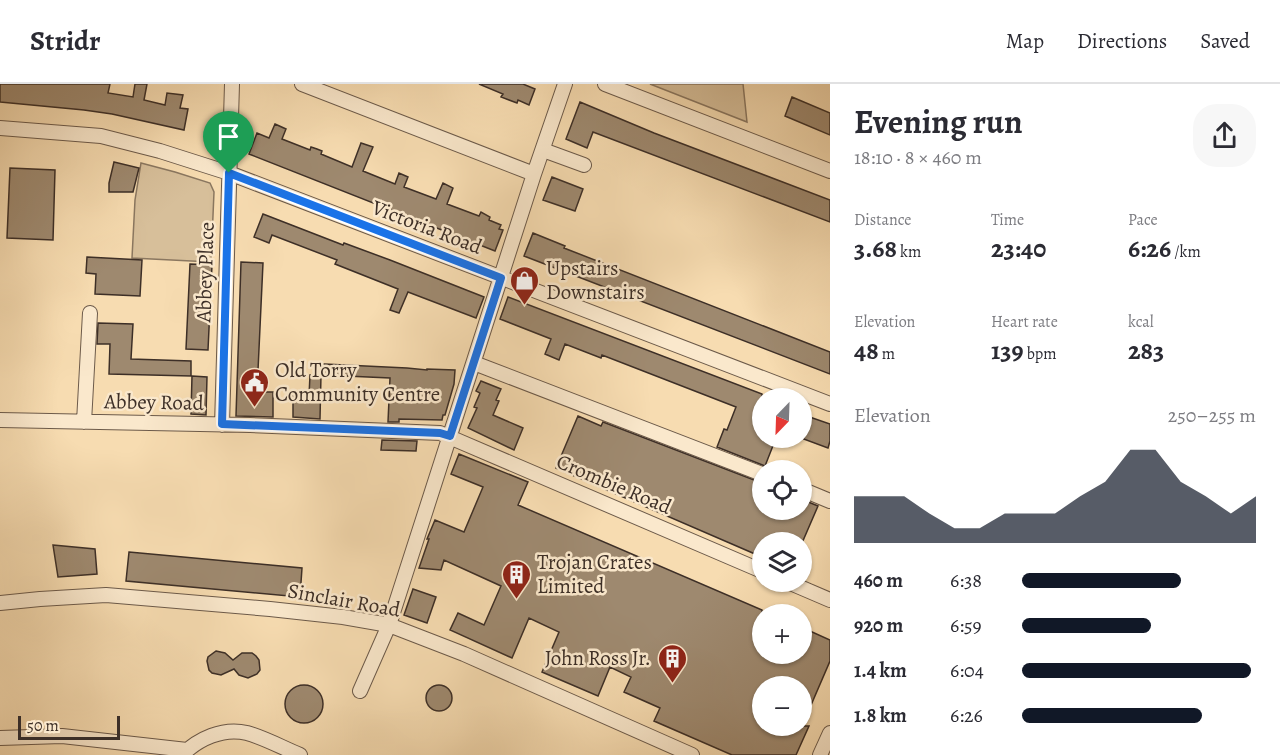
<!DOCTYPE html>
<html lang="en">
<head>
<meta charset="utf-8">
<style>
	:root { --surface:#fff; --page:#f7f7f7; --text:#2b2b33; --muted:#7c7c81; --line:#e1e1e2; --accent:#111827 }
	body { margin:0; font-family:Alegreya,serif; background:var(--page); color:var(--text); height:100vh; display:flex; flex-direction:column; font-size:22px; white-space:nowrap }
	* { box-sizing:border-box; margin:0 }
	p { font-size:20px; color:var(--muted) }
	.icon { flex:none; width:33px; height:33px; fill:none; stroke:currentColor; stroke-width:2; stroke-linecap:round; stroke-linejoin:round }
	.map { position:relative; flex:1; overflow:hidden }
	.details { display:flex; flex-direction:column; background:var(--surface); width:450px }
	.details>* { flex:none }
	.needle { width:39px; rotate:203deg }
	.controls { position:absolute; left:752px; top:304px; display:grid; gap:12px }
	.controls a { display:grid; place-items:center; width:60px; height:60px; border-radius:50%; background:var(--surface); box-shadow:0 2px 4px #0004; font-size:30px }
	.scale { position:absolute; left:18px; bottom:15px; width:102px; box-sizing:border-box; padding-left:6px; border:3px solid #3d2f27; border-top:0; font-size:16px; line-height:21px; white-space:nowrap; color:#3d2f27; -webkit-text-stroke:4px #fae8cc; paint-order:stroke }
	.pin { position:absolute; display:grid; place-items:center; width:51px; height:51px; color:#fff; margin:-62px -26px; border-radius:50% 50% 50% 0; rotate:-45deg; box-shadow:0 0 6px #0007 }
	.pin .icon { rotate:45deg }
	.round { display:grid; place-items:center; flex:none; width:63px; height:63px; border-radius:24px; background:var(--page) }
	.summary { display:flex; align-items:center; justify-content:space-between; height:102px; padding:0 24px }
	h1 { font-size:33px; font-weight:700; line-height:45px }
	.figures { display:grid; grid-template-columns:repeat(3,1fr); gap:9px; height:102px; padding:6px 24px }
	.figures div { display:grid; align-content:center }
	.figures b { font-size:26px; font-weight:700 }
	.figures small { font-size:16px; font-weight:400 }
	.figures p { font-size:16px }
	.chart { height:168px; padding:12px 24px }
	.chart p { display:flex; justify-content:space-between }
	.chart svg { width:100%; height:108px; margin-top:6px; fill:var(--accent); opacity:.7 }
	ul { padding:0 24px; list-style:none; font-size:20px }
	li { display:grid; grid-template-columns:96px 72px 1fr; align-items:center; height:45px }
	li i { height:15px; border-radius:8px; background:var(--accent) }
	header { display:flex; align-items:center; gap:36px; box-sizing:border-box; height:84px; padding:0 30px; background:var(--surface); border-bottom:2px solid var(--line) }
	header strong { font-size:28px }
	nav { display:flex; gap:33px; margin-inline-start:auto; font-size:21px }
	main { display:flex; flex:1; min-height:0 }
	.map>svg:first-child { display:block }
	.green { fill:#d7bf9a; stroke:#8a7760; stroke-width:1.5 }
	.building { fill:#9e896f; stroke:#3d2f27; stroke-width:1.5; fill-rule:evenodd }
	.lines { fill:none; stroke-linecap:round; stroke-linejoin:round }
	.minor-casing { stroke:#6c5a4a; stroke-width:16 }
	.minor { stroke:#fae8cc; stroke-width:14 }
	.route-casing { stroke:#fff; stroke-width:12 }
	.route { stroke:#1a73e8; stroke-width:8 }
	.labels { text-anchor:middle; stroke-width:5; stroke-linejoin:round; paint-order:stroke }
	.street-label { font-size:21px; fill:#3d2f27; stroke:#fae8cc }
	.poi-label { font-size:21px; fill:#3d2f27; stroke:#fae8cc; text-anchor:start }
</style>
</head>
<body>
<header>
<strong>Stridr</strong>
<nav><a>Map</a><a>Directions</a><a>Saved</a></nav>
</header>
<main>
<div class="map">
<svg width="830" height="671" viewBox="0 0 830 671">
	<rect width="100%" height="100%" fill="#f7dcb1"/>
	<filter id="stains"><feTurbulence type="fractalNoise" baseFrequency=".00333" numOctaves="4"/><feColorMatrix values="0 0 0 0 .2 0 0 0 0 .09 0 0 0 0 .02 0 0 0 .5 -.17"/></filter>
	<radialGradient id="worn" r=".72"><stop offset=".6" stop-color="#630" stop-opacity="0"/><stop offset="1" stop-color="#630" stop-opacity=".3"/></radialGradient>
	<path class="green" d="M 650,0 L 743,0 L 747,38 Z
		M 141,79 L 175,88 L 210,99 L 214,108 L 211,178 L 132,174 L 135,116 Z"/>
	<path class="building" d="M 0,0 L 110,0 L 108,9 L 133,13 L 135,0 L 147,0 L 144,16 L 165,21 L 167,9 L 183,11 L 180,24 L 188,25 L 184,46 L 112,30 L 84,26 L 0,18 Z
		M 479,0 L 523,0 L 535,5 L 529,21 L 518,16 L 517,19 L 501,13 L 503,10 Z
		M 792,13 L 830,29 L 830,51 L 785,32 Z
		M 580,18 L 654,49 L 830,116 L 830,138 L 593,48 L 587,64 L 566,55 Z
		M 275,40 L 286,45 L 282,55 L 310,66 L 311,63 L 317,65 L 322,67 L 321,70 L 352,83 L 361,59 L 373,63 L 363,87 L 395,100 L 399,89 L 408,93 L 404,103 L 436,115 L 443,99 L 453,104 L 447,120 L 479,132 L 481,128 L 490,133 L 489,136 L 501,141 L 499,145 L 503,146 L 495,167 L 249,70 L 257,49 L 269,54 Z
		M 114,78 L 139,84 L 133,108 L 109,108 L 109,99 Z
		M 10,84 L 55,86 L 53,156 L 7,154 Z
		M 552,93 L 583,105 L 575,127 L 543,116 Z
		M 263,130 L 343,161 L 344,159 L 390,176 L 484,213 L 476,234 L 408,208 L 399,229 L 390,226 L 398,205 L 335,180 L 337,176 L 272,151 L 269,159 L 254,153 Z
		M 533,149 L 565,162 L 564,164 L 830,268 L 830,290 L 524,172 Z
		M 87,173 L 142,176 L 140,212 L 95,210 L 96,190 L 86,189 Z
		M 241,178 L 263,179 L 257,308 L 273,308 L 273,333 L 236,332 Z
		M 190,180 L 212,181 L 208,266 L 186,265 Z
		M 508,213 L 762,310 L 762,354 L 776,354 L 765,382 L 717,363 L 724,345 L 727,346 L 736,323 L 602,271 L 601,274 L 565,260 L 559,276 L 545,270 L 551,255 L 500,235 Z
		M 98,239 L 133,240 L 131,275 L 191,277 L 191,292 L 109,290 L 110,260 L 97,260 Z
		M 324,280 L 407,284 L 427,286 L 427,285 L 455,286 L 454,300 L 445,331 L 443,331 L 442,336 L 399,335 L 399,338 L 388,338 L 390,294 L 324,291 Z
		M 310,291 L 321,291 L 320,335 L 293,333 L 293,311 L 309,312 Z
		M 192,292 L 207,293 L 206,331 L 191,330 Z
		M 481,297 L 501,305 L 496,316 L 499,317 L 493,331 L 523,344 L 514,366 L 468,344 L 477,324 L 474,323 L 480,309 L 476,307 Z
		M 801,330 L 830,340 L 830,357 L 828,364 L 801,354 Z
		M 578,332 L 601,342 L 603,338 L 762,399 L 762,426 L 801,426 L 801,415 L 818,422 L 802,459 L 762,459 L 762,473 L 556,384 Z
		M 382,356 L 417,357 L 416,367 L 381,366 Z
		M 459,370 L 528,398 L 518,421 L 762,526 L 762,570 L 801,570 L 801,543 L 830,556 L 830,577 L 802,642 L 809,642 L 796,671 L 732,671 L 654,637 L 660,624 L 624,608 L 631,593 L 610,583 L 598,612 L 542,588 L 559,548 L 529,534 L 512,574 L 450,546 L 458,529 L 484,541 L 501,502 L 444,476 L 441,486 L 419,484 L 429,455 L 427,455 L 435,436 L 464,448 L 483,403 L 451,390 ZM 762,603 L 801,603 L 801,642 L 762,642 Z
		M 53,461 L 95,465 L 97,490 L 58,493 Z
		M 129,468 L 302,484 L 300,513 L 126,497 Z
		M 413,505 L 436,513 L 427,539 L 404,531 Z
		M 216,567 L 225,569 L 233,576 L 242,569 L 252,569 L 256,572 L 259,576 L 260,586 L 257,590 L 248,594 L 239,591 L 234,585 L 221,591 L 212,589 L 209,586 L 207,577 L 208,573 Z
		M426 614a13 13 0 1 1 26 0a13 13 0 1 1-26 0Z
		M285 620a19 19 0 1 1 38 0a19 19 0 1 1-38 0Z"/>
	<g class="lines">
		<defs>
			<path id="minor" d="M 302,0 L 534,90
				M 605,0 L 830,87
				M 0,44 L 101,52 L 160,67 L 229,89 L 830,320
				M 543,66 L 584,81
				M 474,279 L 762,390
				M 0,336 L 250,341 L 440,349 L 762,487
				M 84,338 L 90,229
				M 222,341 L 232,0
				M 801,405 L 830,417
				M 788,498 L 830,516
				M 0,519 L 40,515 L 106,511 L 270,525 L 343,533 L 389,541 L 464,570 L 692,671
				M 360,607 L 389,541 L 534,90 L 565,0
				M 0,654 L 62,652 L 187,666
				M 182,671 C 198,655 223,643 247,649 C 265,654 283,664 300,671
				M 820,671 L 830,649"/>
		</defs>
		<use href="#minor" class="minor-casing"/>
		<use href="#minor" class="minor"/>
	</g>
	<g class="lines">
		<defs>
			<path id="route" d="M 229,89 L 501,194 L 450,352 L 440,349 L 222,340 Z"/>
		</defs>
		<use href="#route" class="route-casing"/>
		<use href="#route" class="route"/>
	</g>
	<defs>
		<symbol id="shop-pin" viewBox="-11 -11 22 30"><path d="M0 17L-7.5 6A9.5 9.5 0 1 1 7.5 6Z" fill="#8f2418" stroke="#fae8cc"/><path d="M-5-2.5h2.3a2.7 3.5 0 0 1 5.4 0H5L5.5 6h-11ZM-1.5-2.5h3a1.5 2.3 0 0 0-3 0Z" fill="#fff"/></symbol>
		<symbol id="civic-pin" viewBox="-11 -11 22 30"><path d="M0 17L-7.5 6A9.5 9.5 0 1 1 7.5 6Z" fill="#8f2418" stroke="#fae8cc"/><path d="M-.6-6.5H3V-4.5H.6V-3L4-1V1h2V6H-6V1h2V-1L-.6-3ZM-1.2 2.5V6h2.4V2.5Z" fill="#fff"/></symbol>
		<symbol id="building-pin" viewBox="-11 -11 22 30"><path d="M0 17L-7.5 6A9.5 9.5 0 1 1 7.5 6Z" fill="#8f2418" stroke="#fae8cc"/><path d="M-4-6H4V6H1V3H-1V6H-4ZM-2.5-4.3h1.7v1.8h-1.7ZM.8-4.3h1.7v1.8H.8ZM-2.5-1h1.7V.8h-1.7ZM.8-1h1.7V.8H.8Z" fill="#fff"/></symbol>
	</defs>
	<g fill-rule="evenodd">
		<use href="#shop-pin" x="508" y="180" width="33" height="45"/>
		<use href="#civic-pin" x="238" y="282" width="33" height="45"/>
		<use href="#building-pin" x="500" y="474" width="33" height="45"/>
		<use href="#building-pin" x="656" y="558" width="33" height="45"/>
	</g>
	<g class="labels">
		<g class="street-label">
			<text transform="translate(427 143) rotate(21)" y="7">Victoria Road</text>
			<text transform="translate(205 188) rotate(-88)" y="7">Abbey Place</text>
			<text transform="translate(154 318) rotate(1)" y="7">Abbey Road</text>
			<text transform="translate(614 400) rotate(23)" y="7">Crombie Road</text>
			<text transform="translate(344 516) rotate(10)" y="7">Sinclair Road</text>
		</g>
		<g class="poi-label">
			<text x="546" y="191">Upstairs<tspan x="546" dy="24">Downstairs</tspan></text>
			<text x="275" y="293">Old Torry<tspan x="275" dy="24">Community Centre</tspan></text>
			<text x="537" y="485">Trojan Crates<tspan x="537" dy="24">Limited</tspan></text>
			<text x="651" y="581" text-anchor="end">John Ross Jr.</text>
		</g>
	</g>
	<rect width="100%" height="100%" filter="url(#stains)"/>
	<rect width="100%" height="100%" fill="url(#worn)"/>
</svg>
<div class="controls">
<a><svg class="needle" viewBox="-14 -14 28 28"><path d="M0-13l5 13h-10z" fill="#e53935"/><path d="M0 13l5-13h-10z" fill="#7c7c81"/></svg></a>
<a><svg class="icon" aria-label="locate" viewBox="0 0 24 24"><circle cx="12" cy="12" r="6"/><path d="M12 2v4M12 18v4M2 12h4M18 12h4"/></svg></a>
<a><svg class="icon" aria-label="layers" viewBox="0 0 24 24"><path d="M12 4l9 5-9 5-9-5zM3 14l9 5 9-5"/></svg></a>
<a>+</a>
<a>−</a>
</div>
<div class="scale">50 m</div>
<div class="pin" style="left:229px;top:89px;background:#1e9e55"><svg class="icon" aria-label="arrive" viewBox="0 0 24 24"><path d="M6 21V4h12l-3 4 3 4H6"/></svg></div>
</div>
<section class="details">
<div class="summary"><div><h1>Evening run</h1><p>18:10 · 8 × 460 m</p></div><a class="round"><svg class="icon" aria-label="share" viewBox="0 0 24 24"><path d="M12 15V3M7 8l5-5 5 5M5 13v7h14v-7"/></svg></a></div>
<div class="figures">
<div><p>Distance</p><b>3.68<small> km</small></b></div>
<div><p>Time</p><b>23:40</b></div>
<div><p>Pace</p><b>6:26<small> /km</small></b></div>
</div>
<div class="figures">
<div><p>Elevation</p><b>48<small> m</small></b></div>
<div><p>Heart rate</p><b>139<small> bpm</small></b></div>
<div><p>kcal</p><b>283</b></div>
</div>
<div class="chart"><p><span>Elevation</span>250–255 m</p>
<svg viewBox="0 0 160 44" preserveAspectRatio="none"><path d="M0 44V25L10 25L20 25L30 32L40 38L50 38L60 32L70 32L80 32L90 25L100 19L110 6L120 6L130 19L140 25L150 32L160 25V44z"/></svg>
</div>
<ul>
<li><b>460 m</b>6:38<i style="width:68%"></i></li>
<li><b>920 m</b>6:59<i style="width:55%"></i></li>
<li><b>1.4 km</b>6:04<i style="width:98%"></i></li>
<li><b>1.8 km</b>6:26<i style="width:77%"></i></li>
</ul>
</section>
</main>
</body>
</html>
